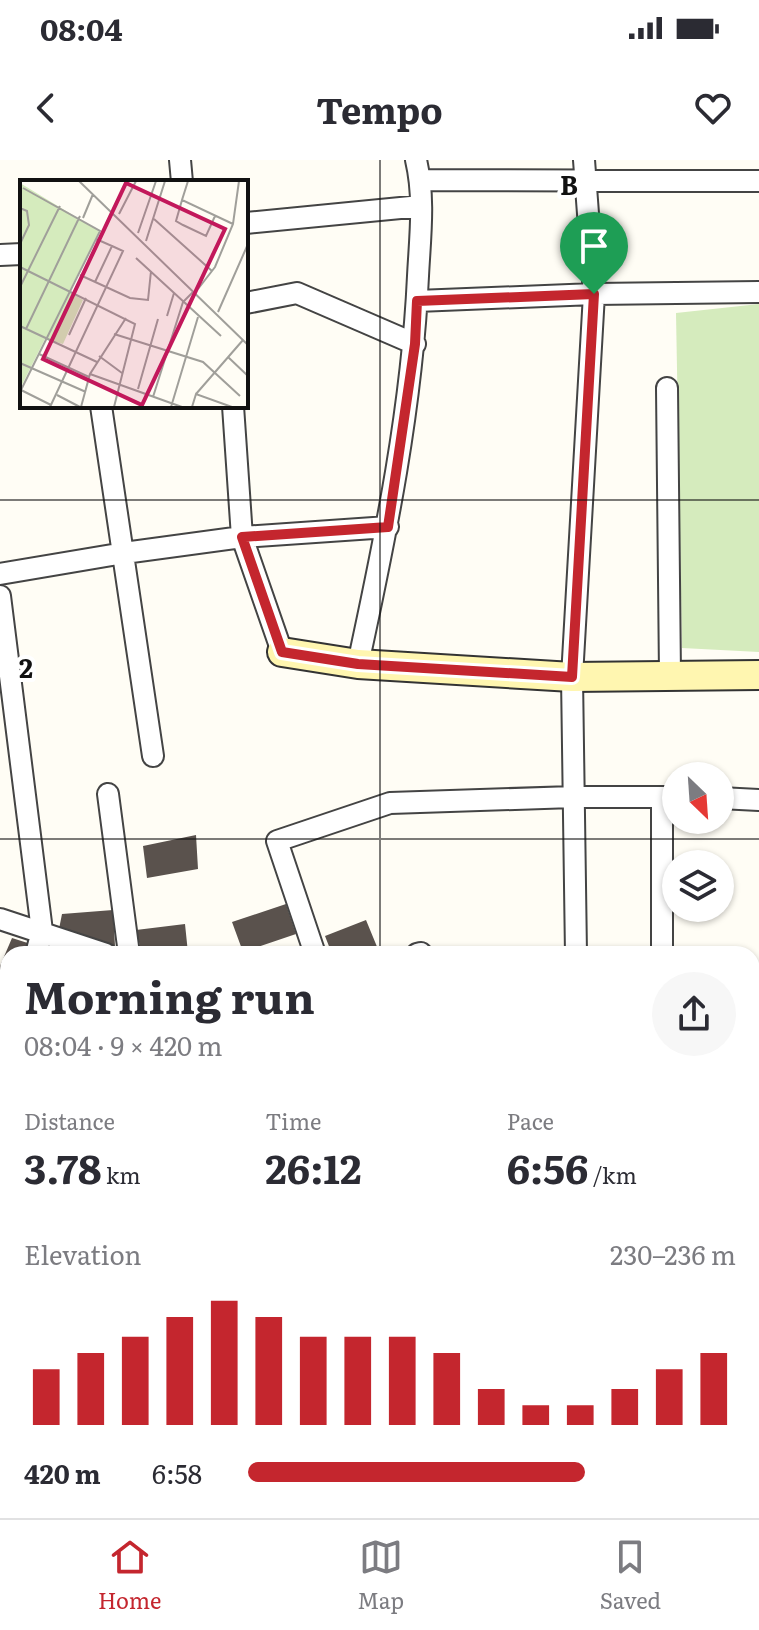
<!DOCTYPE html>
<html lang="en">
<head>
<meta charset="utf-8">
<style>
	:root { --surface:#fff; --page:#f7f7f7; --text:#2b2b33; --muted:#7c7c81; --line:#e1e1e2; --accent:#c4262e }
	body { margin:0; font-family:Literata,serif; background:var(--page); color:var(--text); height:100vh; display:flex; flex-direction:column; font-size:30px; white-space:nowrap }
	* { box-sizing:border-box; margin:0 }
	p { font-size:26px; color:var(--muted) }
	.icon { flex:none; width:44px; height:44px; fill:none; stroke:currentColor; stroke-width:2; stroke-linecap:round; stroke-linejoin:round }
	.map { position:relative; flex:1; overflow:hidden }
	.drawer { position:absolute; left:0px; top:786px; width:760px; height:572px; display:flex; flex-direction:column; background:var(--surface); border-radius:24px 24px 0 0; box-shadow:0 2px 6px #0004 }
	.drawer>* { flex:none }
	.needle { width:52px; rotate:155deg }
	.controls { position:absolute; left:662px; top:602px; display:grid; gap:16px }
	.controls a { display:grid; place-items:center; width:72px; height:72px; border-radius:50%; background:var(--surface); box-shadow:0 2px 6px #0004; font-size:40px }
	.pin { position:absolute; display:grid; place-items:center; width:68px; height:68px; color:#fff; margin:-82px -34px; border-radius:50% 50% 50% 0; rotate:-45deg; box-shadow:0 0 8px #0007 }
	.pin .icon { rotate:45deg }
	.round { display:grid; place-items:center; flex:none; width:84px; height:84px; border-radius:42px; background:var(--page) }
	.head { display:flex; align-items:center; justify-content:space-between; height:136px; padding:0 24px }
	h1 { font-size:44px; font-weight:700; line-height:60px }
	.figures { display:grid; grid-template-columns:repeat(3,1fr); gap:12px; height:136px; padding:8px 24px }
	.figures div { display:grid; align-content:center }
	.figures b { font-size:40px; font-weight:700 }
	.figures small { font-size:22px; font-weight:400 }
	.figures p { font-size:22px }
	.chart { height:224px; padding:16px 24px }
	.chart p { display:flex; justify-content:space-between }
	.chart svg { width:100%; height:144px; margin-top:8px; stroke:var(--accent); stroke-width:6 }
	ul { padding:0 24px; list-style:none; font-size:26px }
	li { display:grid; grid-template-columns:128px 96px 1fr; align-items:center; height:60px }
	li i { height:20px; border-radius:10px; background:var(--accent) }
	.status { display:flex; justify-content:space-between; align-items:center; height:56px; padding:0 40px; background:var(--surface); direction:ltr }
	.status svg { height:22px; fill:currentColor }
	header { display:flex; justify-content:space-between; align-items:center; height:104px; padding:0 24px; background:var(--surface); font-size:36px; font-weight:700 }
	.menu { display:flex; justify-content:space-around; align-items:center; height:112px; border-top:2px solid var(--line); background:var(--surface); font-size:22px; color:var(--muted) }
	.menu a { display:grid; justify-items:center; gap:4px }
	.menu .selected { color:var(--accent) }
	.map>svg:first-child { display:block }
	.green { fill:#d5ebbd }
	.building { fill:#5a524d }
	.lines { fill:none; stroke-linecap:round; stroke-linejoin:round }
	.street-casing { stroke:#444; stroke-width:24 }
	.secondary-casing { stroke:#333; stroke-width:32 }
	.primary-casing { stroke:#222; stroke-width:36 }
	.street { stroke:#fff; stroke-width:20 }
	.secondary { stroke:#fff6b0; stroke-width:28 }
	.primary { stroke:#f9d66b; stroke-width:32 }
	.route-casing { stroke:#fff; stroke-width:16 }
	.route { stroke:#c4262e; stroke-width:10 }
	.grid { fill:none; stroke:#111; stroke-width:2; stroke-opacity:0.55 }
	.inset-road { fill:none; stroke:#a09f9a; stroke-width:2 }
	.view { fill:#c2185b; fill-opacity:0.15; stroke:#c2185b; stroke-width:4 }
	.inset-edge { fill:none; stroke:#111; stroke-width:4 }
	.grid-label { font-size:26px; text-anchor:middle; font-weight:bold; fill:#111; stroke:#fff; stroke-width:8; stroke-linejoin:round; paint-order:stroke }
</style>
</head>
<body>
<div class="status"><b>08:04</b><svg viewBox="0 0 49 12"><path d="M0 12V9h3v3zM5 12V6h3v6zM10 12V3h3v9zM15 12V0h3v12zM26 1h20v11H26zM47 4h2v5h-2z"/></svg></div>
<header><svg class="icon" aria-label="back" viewBox="0 0 24 24"><path d="M15 5l-7 7 7 7"/></svg>Tempo<svg class="icon" aria-label="heart" viewBox="0 0 24 24"><path d="M12 20l-8-8c-3-5 5-10 8-4 3-6 11-1 8 4z"/></svg></header>
<div class="map">
<svg width="759" height="1358" viewBox="0 0 759 1358">
	<rect width="100%" height="100%" fill="#fffdf5"/>
	<path class="green" d="M 759,144 L 759,492 L 682,488 L 676,153 Z"/>
	<path class="building" d="M 196,675 L 198,709 L 147,718 L 143,686 Z
		M 286,744 L 296,774 L 243,792 L 232,762 Z
		M 113,750 L 115,786 L 96,782 L 59,769 L 62,754 Z
		M 366,760 L 380,794 L 332,794 L 325,776 Z
		M 185,764 L 188,793 L 142,794 L 136,770 Z
		M 12,778 L 37,786 L 34,794 L 8,794 L 8,840 L 0,835 L 0,806 Z"/>
	<g class="lines">
		<defs>
			<path id="street" d="M 180,0 L 182,22
				M 420,20 L 759,21
				M 246,63 L 421,46
				M 0,95 L 22,94
				M 417,141 L 594,134 L 759,132
				M 246,143 L 297,133 L 415,184
				M 667,228 L 670,515
				M 101,246 L 153,596
				M 233,246 L 242,377 L 282,492
				M 0,414 L 124,393 L 242,377 L 388,367
				M 0,436 L 42,771 L 36,794
				M 358,504 C 386,375 412,247 418,116 C 420,77 425,38 416,0
				M 108,634 L 129,794
				M 720,638 L 759,640
				M 0,759 L 106,794
				M 315,794 L 277,681 L 390,643 L 573,637 L 676,637
				M 417,794 L 421,793
				M 576,794 L 572,517 L 594,134 L 584,0
				M 662,794 L 662,637
				M 752,916 L 759,916
				M 0,1070 L 8,1072
				M 752,1310 L 759,1314
				M 98,1350 L 99,1358
				M 349,1350 L 350,1358
				M 499,1350 L 500,1358
				M 563,1350 L 564,1358
				M 701,1358 L 701,1350"/>
			<path id="secondary" d="M 282,492 L 358,504 L 572,517 L 759,515"/>
			<path id="primary" d="M 0,862 L 8,865
				M 0,898 L 8,901
				M 752,1125 L 759,1128
				M 752,1154 L 759,1156"/>
		</defs>
		<use href="#street" class="street-casing"/>
		<use href="#secondary" class="secondary-casing"/>
		<use href="#primary" class="primary-casing"/>
		<use href="#street" class="street"/>
		<use href="#secondary" class="secondary"/>
		<use href="#primary" class="primary"/>
	</g>
	<g class="lines">
		<defs>
			<path id="route" d="M 594,134 L 572,517 L 358,504 L 282,492 L 242,377 L 388,367 L 415,184 L 417,141 Z"/>
		</defs>
		<use href="#route" class="route-casing"/>
		<use href="#route" class="route"/>
	</g>
	<path class="grid" d="M 380,0 L 380,794M 0,340 L 759,340M 0,679 L 759,679M 0,1018 L 8,1018M 752,1018 L 759,1018M 380,1350 L 380,1358"/>
	<g transform="translate(20 20)">
		<rect width="228" height="228" fill="#fffdf5"/>
		<path d="M 0,3 L 79,51 L 49,112 L 63,120 L 43,164 L 25,159 L 0,209 Z" fill="#d5ebbd"/>
		<path class="inset-road" d="M 59,1 L 228,165M 168,1 L 162,20 L 213,44M 162,20 L 156,41 L 163,45 L 186,56 L 195,36M 0,28 L 7,31 L 9,45 L 0,64M 1,29 L 1,1M 99,34 L 116,1M 63,38 L 73,14M 134,39 L 192,91M 118,53 L 136,1M 126,61 L 145,1M 116,78 L 201,156M 0,87 L 115,144 L 94,227M 60,95 L 110,118 L 128,120 L 131,91M 75,102 L 92,66 L 76,59M 0,107 L 40,26M 178,109 L 195,87 L 213,44 L 219,1M 198,132 L 228,64M 147,136 L 154,113M 0,146 L 77,182M 6,149 L 60,36M 94,154 L 183,182 L 220,216M 49,155 L 66,118M 19,174 L 69,197M 79,176 L 102,193M 208,177 L 228,196M 0,183 L 66,212M 70,194 L 162,227M 118,209 L 138,139M 1,210 L 31,225M 0,212 L 80,51 L 3,8M 176,214 L 223,160M 37,215 L 60,227M 133,217 L 163,122 L 173,112M 30,227 L 103,71 L 92,66M 61,227 L 70,194 L 106,138M 151,227 L 178,137M 172,227 L 176,214 L 212,227"/>
		<path class="view" d="M 106,3 L 205,49 L 122,225 L 23,179 Z"/>
		<rect width="228" height="228" class="inset-edge"/>
	</g>
	<g class="grid-label">
		<text x="569" y="35">B</text>
		<text x="26" y="518">2</text>
	</g>
</svg>
<div class="controls">
<a><svg class="needle" viewBox="-14 -14 28 28"><path d="M0-13l5 13h-10z" fill="#e53935"/><path d="M0 13l5-13h-10z" fill="#7c7c81"/></svg></a>
<a><svg class="icon" aria-label="layers" viewBox="0 0 24 24"><path d="M12 4l9 5-9 5-9-5zM3 14l9 5 9-5"/></svg></a>
</div>
<div class="pin" style="left:594px;top:134px;background:#1e9e55"><svg class="icon" aria-label="arrive" viewBox="0 0 24 24"><path d="M6 21V4h12l-3 4 3 4H6"/></svg></div>
<section class="drawer">
<div class="head"><div><h1>Morning run</h1><p>08:04 · 9 × 420 m</p></div><a class="round"><svg class="icon" aria-label="share" viewBox="0 0 24 24"><path d="M12 15V3M7 8l5-5 5 5M5 13v7h14v-7"/></svg></a></div>
<div class="figures">
<div><p>Distance</p><b>3.78<small> km</small></b></div>
<div><p>Time</p><b>26:12</b></div>
<div><p>Pace</p><b>6:56<small> /km</small></b></div>
</div>
<div class="chart"><p><span>Elevation</span>230–236 m</p>
<svg viewBox="0 0 160 44" preserveAspectRatio="none"><path d="M5 44V27M15 44V22M25 44V17M35 44V11M45 44V6M55 44V11M65 44V17M75 44V17M85 44V17M95 44V22M105 44V33M115 44V38M125 44V38M135 44V33M145 44V27M155 44V22"/></svg>
</div>
<ul>
<li><b>420 m</b>6:58<i style="width:69%"></i></li>
</ul>
</section>
</div>
<nav class="menu">
<a class="selected"><svg class="icon" aria-label="home" viewBox="0 0 24 24"><path d="M3 11l9-7 9 7M6 9v11h12V9"/></svg>Home</a>
<a><svg class="icon" aria-label="map" viewBox="0 0 24 24"><path d="M3 6l6-2 6 2 6-2v14l-6 2-6-2-6 2zM9 4v14M15 6v14"/></svg>Map</a>
<a><svg class="icon" aria-label="saved" viewBox="0 0 24 24"><path d="M7 4h10v16l-5-4-5 4z"/></svg>Saved</a>
</nav>
</body>
</html>
